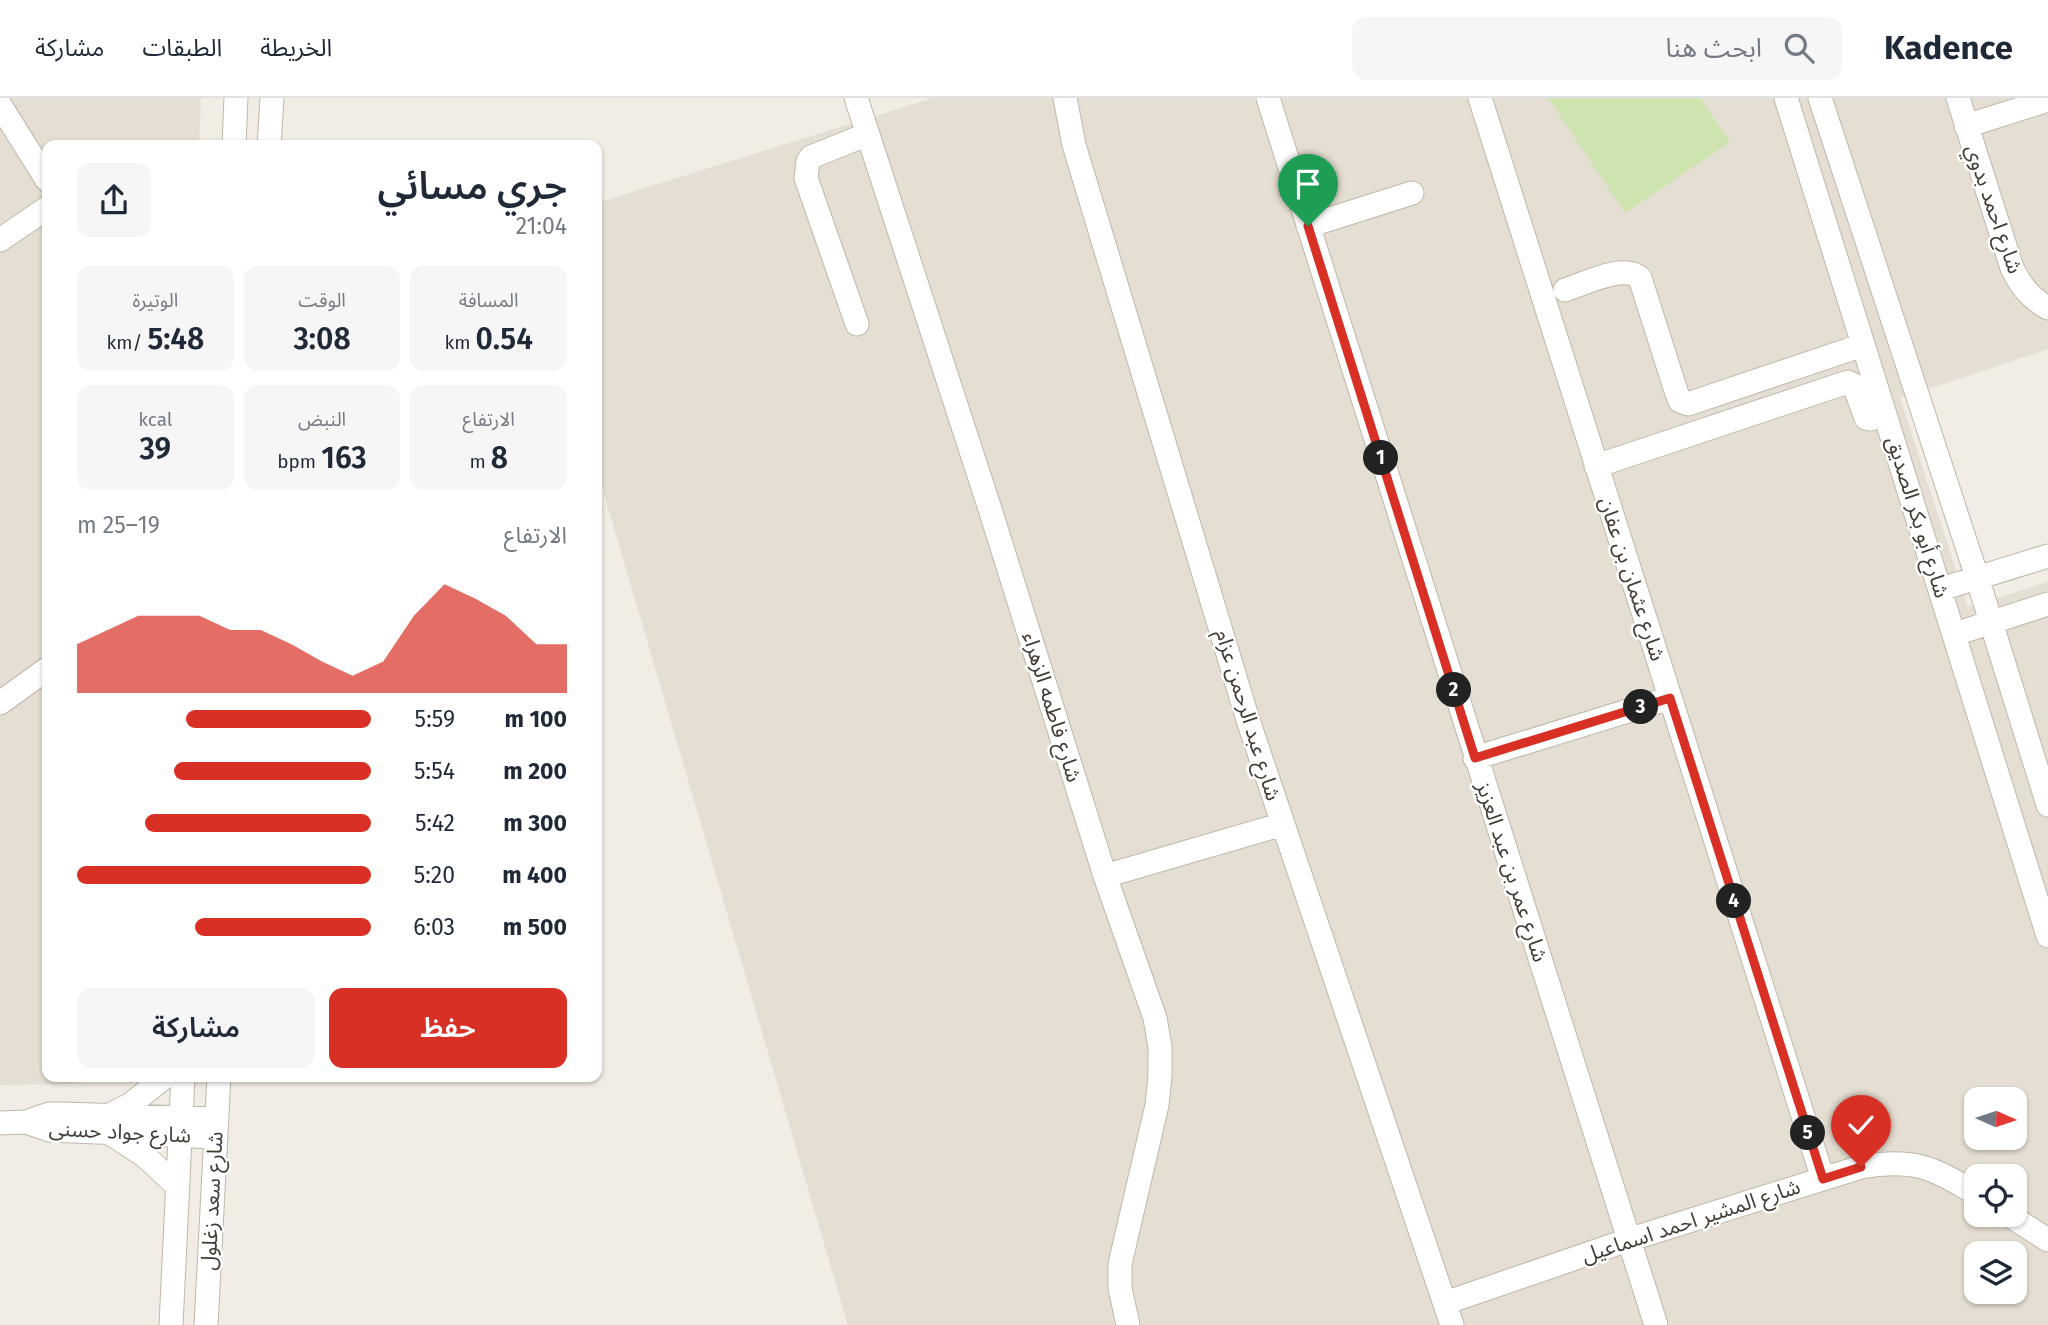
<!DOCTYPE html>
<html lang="ar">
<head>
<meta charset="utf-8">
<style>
	:root { --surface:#fff; --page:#f6f6f7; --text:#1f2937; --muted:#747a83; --line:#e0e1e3; --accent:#d93025 }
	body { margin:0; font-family:"Fira Sans","Noto Sans Arabic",sans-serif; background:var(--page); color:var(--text); direction:rtl; height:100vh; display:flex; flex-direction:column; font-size:26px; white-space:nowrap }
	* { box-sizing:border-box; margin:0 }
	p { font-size:23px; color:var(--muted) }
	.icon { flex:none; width:38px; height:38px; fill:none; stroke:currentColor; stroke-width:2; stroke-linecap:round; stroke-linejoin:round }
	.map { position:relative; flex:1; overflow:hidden; direction:ltr }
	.drawer { position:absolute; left:42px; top:42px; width:560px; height:942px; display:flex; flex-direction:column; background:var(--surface); border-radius:14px; box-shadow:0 2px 5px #0004; direction:rtl }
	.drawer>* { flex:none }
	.needle { width:46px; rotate:93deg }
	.fabs { position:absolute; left:1964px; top:989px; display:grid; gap:14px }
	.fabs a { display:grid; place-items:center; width:63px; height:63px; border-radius:14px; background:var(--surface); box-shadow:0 2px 5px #0004; font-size:35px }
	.pin { position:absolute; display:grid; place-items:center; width:60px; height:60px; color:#fff; margin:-72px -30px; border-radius:50% 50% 50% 0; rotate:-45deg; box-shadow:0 0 7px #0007 }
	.pin .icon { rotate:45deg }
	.km { position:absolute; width:35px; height:35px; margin:-18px; border-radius:50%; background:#222; color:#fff; font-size:19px; line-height:35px; text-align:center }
	.round { display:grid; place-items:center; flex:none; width:74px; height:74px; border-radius:14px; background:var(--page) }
	.summary { display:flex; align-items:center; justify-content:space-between; height:119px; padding:0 35px }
	h1 { font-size:38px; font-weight:600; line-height:52px }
	.metrics { display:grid; grid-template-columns:repeat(3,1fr); gap:10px; height:119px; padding:7px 35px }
	.metrics div { display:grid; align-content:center; border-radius:14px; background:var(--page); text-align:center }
	.metrics b { font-size:30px; font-weight:600 }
	.metrics small { font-size:19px; font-weight:400 }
	.metrics p { font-size:19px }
	.chart { height:196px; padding:14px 35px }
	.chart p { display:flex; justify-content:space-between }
	.chart svg { width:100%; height:126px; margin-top:7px; fill:var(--accent); opacity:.7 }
	.cta { display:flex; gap:14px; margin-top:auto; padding:14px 35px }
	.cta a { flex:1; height:80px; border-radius:14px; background:var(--accent); color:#fff; font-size:28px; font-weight:600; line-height:80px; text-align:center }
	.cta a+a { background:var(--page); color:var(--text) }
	ul { padding:0 35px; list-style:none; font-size:23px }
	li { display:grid; grid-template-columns:112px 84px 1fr; align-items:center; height:52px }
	li i { height:18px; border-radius:9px; background:var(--accent) }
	header { display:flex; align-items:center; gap:42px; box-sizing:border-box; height:98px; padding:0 35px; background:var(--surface); border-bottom:2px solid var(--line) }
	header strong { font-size:33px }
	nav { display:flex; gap:38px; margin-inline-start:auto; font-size:24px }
	.search { width:490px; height:63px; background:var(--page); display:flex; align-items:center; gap:18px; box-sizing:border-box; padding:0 24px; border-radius:14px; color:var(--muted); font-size:26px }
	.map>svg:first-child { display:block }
	.residential { fill:#e5ded2; fill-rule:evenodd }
	.green { fill:#cee4ae }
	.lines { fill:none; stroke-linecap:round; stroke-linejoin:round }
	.minor-casing { stroke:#bfb7aa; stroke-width:25 }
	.minor { stroke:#fff; stroke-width:23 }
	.route-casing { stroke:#fff; stroke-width:14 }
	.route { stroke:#d93025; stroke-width:9 }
	.labels { text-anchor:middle; stroke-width:5; stroke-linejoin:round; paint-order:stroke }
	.street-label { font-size:21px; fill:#433c34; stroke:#fff }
</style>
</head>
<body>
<header>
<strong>Kadence</strong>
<div class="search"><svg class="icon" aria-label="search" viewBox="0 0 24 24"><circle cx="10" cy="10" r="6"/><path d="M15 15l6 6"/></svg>ابحث هنا</div>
<nav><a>الخريطة</a><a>الطبقات</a><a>مشاركة</a></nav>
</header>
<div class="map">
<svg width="2048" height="1227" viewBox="0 0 2048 1227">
	<rect width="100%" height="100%" fill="#f1ece4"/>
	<path class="residential" d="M 0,0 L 201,0 L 199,47 L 47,47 L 47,978 L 116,978 L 70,986 L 0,987 Z
		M 933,0 L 2048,0 L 2048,251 L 1900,300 L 1968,509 L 2048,484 L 2048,1227 L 848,1227 L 597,372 L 597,105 ZM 1976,1001 L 2014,1001 L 2014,1040 L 1976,1040 ZM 1976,1078 L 2014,1078 L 2014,1116 L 1976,1116 ZM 1976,1155 L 2014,1155 L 2014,1194 L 1976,1194 Z"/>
	<path class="green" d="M 1548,0 L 1700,0 L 1730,44 L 1625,115 Z"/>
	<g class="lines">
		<defs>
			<path id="minor" d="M 856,0 L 989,408 L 1105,778 L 1155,920 L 1160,949 L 1160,978 L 1157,1007 L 1120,1166 L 1120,1190 L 1128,1227
				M 1065,0 L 1074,47 L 1248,622 L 1452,1227
				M 1268,0 L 1656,1227
				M 1480,0 L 1823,1081
				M 1786,0 L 2048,838
				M 1820,0 L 1977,479 L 2048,707
				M 1958,0 L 2012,170 C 2021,188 2030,200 2048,210
				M 0,7 L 47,82
				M 1966,28 L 2048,2
				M 234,47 L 236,0
				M 269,47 L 272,0
				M 1308,128 L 1412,95
				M 0,142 L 47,110
				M 1565,192 C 1584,186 1624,165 1640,180 L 1677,296 L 1680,303 L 1688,306 L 1863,247
				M 857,226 L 806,80 L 808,63 L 811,59 L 868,36
				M 1596,368 L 1848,284 L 1854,287 L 1866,320 L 1870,321 L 1885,316
				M 1941,491 L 2048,458
				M 1955,536 L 2048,506
				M 0,605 L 47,571
				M 1475,660 L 1670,600
				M 1105,778 L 1283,726
				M 112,1016 L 131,1006 L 166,978
				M 26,1024 L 49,1032 L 216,1039
				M 0,1025 L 26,1024 L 49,1016 L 63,1016 L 217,1021
				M 111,1036 L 145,1058 L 178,1089
				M 2007,1116 L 2048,1142
				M 1445,1205 L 1628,1142 L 1861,1069 C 1913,1060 1933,1069 1976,1096
				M 171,1227 L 183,978
				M 206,1227 L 219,978"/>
		</defs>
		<use href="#minor" class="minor-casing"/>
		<use href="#minor" class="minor"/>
	</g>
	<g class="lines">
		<defs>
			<path id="route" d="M 1308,128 L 1475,660 L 1670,600 L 1823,1081 L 1861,1069"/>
		</defs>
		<use href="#route" class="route-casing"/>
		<use href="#route" class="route"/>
	</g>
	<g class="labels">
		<g class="street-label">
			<text transform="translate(1994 111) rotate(71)" y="7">شارع احمد بدوي</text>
			<text transform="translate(1918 419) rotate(73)" y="7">شارع أبو بكر الصديق</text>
			<text transform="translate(1632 481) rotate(72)" y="7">شارع عثمان بن عفان</text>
			<text transform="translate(1052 609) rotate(73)" y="7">شارع فاطمه الزهراء</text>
			<text transform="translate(1248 617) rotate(73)" y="7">شارع عبد الرحمن عزام</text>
			<text transform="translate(1512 774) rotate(72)" y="7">شارع عمر بن عبد العزيز</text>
			<text transform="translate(120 1034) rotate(3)" y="7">شارع جواد حسنى</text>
			<text transform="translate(212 1103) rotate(-87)" y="7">شارع سعد زغلول</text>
			<text transform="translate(1691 1123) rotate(-18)" y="7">شارع المشير احمد اسماعيل</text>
		</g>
	</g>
</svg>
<div class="fabs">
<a><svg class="needle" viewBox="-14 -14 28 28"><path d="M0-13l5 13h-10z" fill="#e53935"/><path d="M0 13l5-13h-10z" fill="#747a83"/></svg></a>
<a><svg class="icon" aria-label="locate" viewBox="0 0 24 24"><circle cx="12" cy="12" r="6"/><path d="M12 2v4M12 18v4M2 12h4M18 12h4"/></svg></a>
<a><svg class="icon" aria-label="layers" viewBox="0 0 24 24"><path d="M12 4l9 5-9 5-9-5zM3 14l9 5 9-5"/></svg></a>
</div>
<div class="pin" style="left:1308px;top:128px;background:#1e9e55"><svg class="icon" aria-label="arrive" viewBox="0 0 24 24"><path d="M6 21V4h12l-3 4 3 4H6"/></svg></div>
<div class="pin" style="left:1861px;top:1069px;background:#d93025"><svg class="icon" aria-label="check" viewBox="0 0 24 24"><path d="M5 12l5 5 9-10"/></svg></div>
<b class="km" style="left:1381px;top:360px">1</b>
<b class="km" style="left:1454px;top:592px">2</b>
<b class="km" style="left:1641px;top:609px">3</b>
<b class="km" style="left:1734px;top:803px">4</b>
<b class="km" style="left:1808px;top:1035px">5</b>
<section class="drawer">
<div class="summary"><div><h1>جري مسائي</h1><p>21:04</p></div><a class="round"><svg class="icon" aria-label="share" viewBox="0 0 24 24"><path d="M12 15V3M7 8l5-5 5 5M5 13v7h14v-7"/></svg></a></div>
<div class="metrics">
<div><p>المسافة</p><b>0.54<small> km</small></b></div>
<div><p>الوقت</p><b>3:08</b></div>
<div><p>الوتيرة</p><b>5:48<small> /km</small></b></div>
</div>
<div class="metrics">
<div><p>الارتفاع</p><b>8<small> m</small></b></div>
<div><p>النبض</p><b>163<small> bpm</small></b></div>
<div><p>kcal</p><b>39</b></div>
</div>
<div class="chart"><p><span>الارتفاع</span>19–25 m</p>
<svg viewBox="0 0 160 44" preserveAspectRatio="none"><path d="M0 44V27L10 22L20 17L30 17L40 17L50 22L60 22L70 27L80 33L90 38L100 33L110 17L120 6L130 11L140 17L150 27L160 27V44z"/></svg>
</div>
<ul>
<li><b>100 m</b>5:59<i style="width:63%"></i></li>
<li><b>200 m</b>5:54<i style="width:67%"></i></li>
<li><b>300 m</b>5:42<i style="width:77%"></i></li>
<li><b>400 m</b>5:20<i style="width:100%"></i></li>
<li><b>500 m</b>6:03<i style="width:60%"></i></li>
</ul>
<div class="cta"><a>حفظ</a><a>مشاركة</a></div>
</section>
</div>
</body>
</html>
